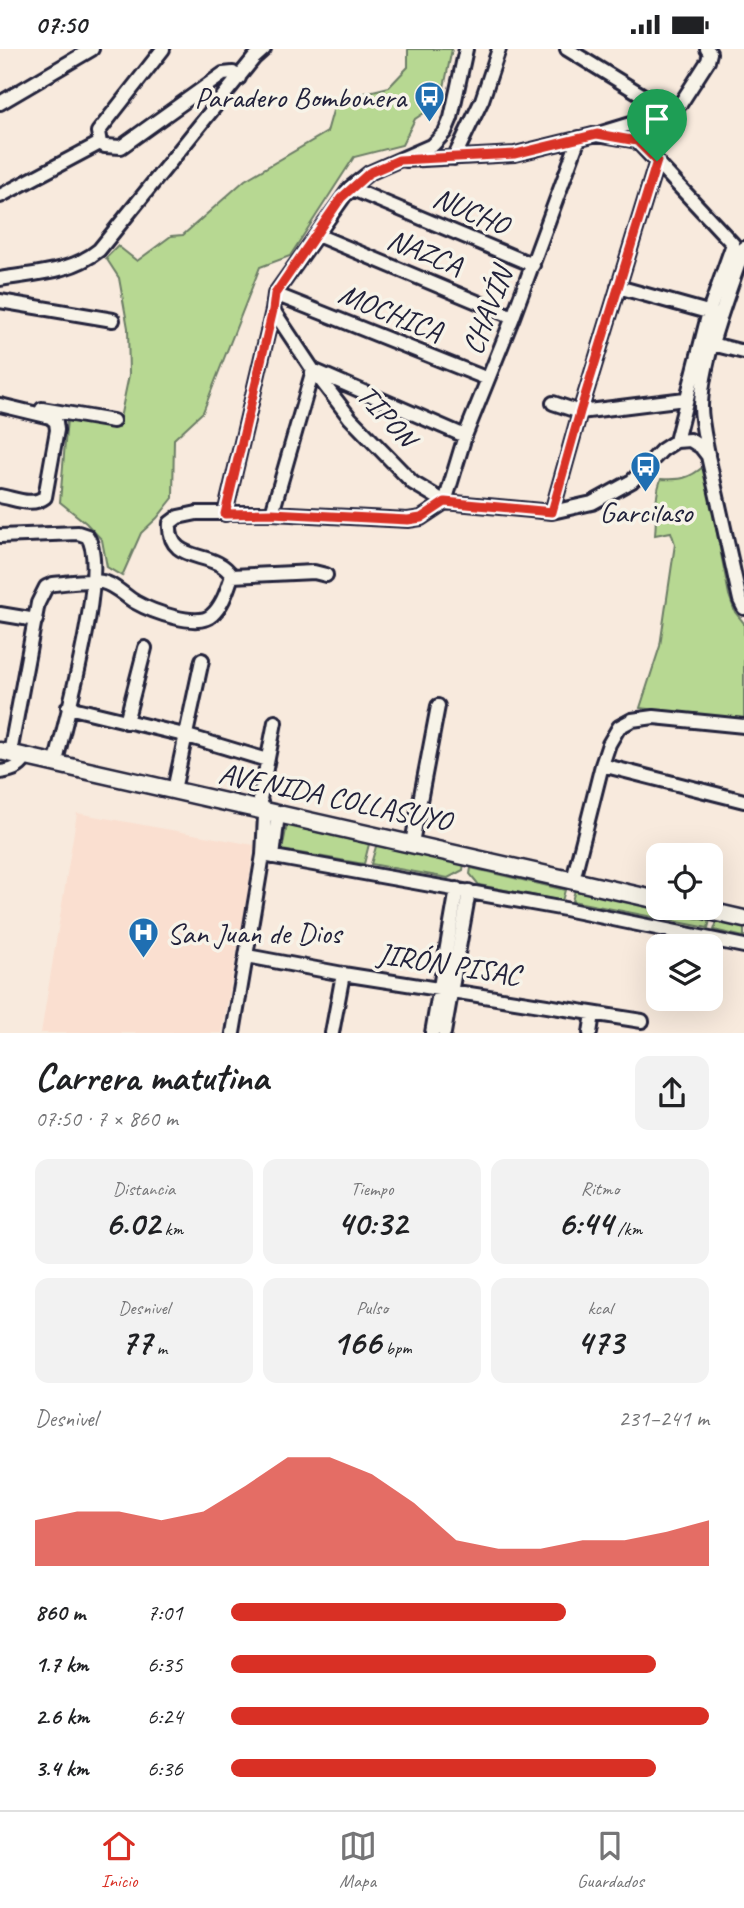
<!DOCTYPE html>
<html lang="es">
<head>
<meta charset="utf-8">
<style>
	:root { --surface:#fff; --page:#f2f2f2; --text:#202124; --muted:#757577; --line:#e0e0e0; --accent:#d93025 }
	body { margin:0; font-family:Caveat,sans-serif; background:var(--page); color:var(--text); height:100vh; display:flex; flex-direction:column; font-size:26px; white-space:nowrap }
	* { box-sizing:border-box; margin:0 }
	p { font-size:23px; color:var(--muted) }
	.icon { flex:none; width:38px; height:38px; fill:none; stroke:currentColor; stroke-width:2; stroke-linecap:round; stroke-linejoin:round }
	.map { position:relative; height:984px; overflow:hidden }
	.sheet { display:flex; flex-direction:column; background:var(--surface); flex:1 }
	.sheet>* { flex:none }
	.buttons { position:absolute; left:646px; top:794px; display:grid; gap:14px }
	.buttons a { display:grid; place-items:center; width:77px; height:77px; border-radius:14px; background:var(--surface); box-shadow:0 7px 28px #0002; font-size:35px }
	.pin { position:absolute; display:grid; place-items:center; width:60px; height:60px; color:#fff; margin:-72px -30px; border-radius:50% 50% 50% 0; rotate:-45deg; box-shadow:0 0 7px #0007 }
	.pin .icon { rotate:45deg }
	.round { display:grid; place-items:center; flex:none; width:74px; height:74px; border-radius:14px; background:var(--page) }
	.summary { display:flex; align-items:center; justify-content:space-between; height:119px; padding:0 35px }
	h1 { font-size:38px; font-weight:700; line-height:52px }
	.stats { display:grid; grid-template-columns:repeat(3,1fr); gap:10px; height:119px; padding:7px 35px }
	.stats div { display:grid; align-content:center; border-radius:14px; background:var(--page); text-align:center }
	.stats b { font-size:35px; font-weight:700 }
	.stats small { font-size:19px; font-weight:400 }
	.stats p { font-size:19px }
	.chart { height:196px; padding:14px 35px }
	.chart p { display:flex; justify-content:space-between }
	.chart svg { width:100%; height:126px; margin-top:7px; fill:var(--accent); opacity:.7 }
	ul { padding:0 35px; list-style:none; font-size:23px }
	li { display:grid; grid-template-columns:112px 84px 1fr; align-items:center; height:52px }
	li i { height:18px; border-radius:9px; background:var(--accent) }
	.status { display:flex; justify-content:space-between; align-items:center; height:49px; padding:0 35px; background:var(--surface); direction:ltr }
	.status svg { height:19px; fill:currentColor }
	.dock { display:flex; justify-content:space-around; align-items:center; height:98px; border-top:2px solid var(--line); background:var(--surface); font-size:19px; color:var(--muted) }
	.dock a { display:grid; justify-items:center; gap:4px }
	.dock .selected { color:var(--accent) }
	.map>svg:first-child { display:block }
	.built { fill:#fadfd0 }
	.green { fill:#b7d892; stroke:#6c7d66; stroke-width:2 }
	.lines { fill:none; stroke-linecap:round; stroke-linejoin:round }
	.minor-casing { stroke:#22223b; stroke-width:18 }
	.major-casing { stroke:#22223b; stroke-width:21 }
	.minor { stroke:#f7f3e8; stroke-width:12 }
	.major { stroke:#f7f3e8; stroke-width:16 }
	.route-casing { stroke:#fff; stroke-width:14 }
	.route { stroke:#d93025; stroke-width:9 }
	.labels { text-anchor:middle; stroke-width:7; stroke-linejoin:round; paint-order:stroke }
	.poi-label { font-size:30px; fill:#22223b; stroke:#f7f3e8; text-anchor:end }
	.street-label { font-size:30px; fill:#22223b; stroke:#f7f3e8 }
</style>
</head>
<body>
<div class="status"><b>07:50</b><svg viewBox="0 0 49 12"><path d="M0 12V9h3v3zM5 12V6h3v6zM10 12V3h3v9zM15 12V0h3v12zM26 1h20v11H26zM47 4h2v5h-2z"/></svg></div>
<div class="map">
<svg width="744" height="984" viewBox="0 0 744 984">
	<rect width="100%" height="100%" fill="#f8eadd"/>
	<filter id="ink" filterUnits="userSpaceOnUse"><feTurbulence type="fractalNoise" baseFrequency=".0143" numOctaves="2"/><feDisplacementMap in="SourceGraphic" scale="14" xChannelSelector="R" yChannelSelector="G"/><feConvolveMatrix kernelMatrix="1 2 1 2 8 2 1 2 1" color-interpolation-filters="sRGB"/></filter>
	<g filter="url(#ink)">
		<path class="built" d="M 77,764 L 254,796 L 247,848 L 222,984 L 41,984 Z"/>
		<path class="green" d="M 408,0 L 452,0 L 441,53 L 415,70 L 402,96 L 354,108 L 290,207 L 260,218 L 203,363 L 174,390 L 173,449 L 157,469 L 141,484 L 122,527 L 107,518 L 102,491 L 86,474 L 60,453 L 67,370 L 118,379 L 129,326 L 128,279 L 119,229 L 106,209 L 118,197 L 137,212 L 171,187 L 183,186 L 245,131 L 327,83 L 336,51 L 389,38 L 408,18 Z
			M 704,417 L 729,546 L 735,563 L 744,574 L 744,672 L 640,659 L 660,597 L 675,495 L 671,483 L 655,486 C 657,467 654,448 661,430 C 680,431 689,430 704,417 Z
			M 287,776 L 369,795 L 364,815 L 282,801 Z
			M 377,794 L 464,815 L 463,821 L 448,829 L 371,815 Z
			M 471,819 L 565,841 L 562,852 L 479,836 L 470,825 Z
			M 575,841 L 710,871 L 708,879 L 572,852 Z
			M 717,873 L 744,879 L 744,888 L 714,881 Z"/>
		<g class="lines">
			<defs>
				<path id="minor" d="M 163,0 L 98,83 L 100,94 L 105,97 L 121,98 L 223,25 L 233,24 L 239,29
					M 466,0 L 451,69 L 445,83 L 433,96 L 369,124 L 350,139 L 275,245 L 273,261 L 313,321 L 350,369 L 413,434 L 445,453 L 552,463 L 592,454 L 632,432 L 662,401 L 676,392 L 690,391 L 701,398 L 708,407 L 740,551 L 744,559
					M 567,0 L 670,63
					M 0,54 L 92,0
					M 601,84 L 670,63 L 681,54 L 708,12 L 710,4 L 707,0
					M 454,109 L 482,51 L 499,0
					M 406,111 L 515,105 L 597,85 L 637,92 L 733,195
					M 350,139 L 533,216
					M 0,147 L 100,94
					M 317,186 L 513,268
					M 0,230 C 34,224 71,224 99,201 L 254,9 L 264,0
					M 618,238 L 715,265
					M 275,245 L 488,330
					M 0,252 L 113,271
					M 708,294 L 744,303
					M 553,354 L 580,363 L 685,350
					M 0,356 L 50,368 L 56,373 L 57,381 L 45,448 C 32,458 16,450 0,447
					M 42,360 L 113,372
					M 676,392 L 709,263 L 733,195
					M 708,405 C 705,389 701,373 701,357 C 702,310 729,244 744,199
					M 552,463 L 580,363 L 657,112
					M 272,464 L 313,321 L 465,387
					M 225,465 L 273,261
					M 0,487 L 78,484 L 87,487 C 110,518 65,671 56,713
					M 232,527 L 314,523 L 326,526
					M 0,565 L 36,571
					M 68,658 L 184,686 L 267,711
					M 126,673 L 145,599
					M 10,704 L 38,554 L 46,538 L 53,535 C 68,534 87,530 102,533 C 114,535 125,547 135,553 C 151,562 198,580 212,566 C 223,556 227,541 232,527 C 215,499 167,517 170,474 L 178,468 L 197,464 L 272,464 L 408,471 L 421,469 L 445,453 L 465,387 L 513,268 L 579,89
					M 602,716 L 744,752
					M 0,723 C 11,722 22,718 26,707
					M 174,741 L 202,611
					M 412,794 L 438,657
					M 263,806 L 565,860 L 744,897
					M 273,808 L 278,765
					M 573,831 L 602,716 L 609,695 L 619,678 L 632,671 L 654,668 L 744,677
					M 247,907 L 343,925 L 642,972
					M 233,984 L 263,806 L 265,767 L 260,750 L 275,673
					M 332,984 L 343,925
					M 432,984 L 457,840
					M 444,984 L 469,842
					M 590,984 L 593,965"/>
				<path id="major" d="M 0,702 L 658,851
					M 696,859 L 744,870"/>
			</defs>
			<use href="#minor" class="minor-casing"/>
			<use href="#major" class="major-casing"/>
			<use href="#minor" class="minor"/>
			<use href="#major" class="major"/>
		</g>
	</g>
	<g class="lines" filter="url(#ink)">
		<defs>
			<path id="route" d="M 597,85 L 637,92 L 657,112 L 580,363 L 552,463 L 445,453 L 421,469 L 408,471 L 272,464 L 225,465 L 273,261 L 275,245 L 341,149 L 369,124 L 399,111 L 515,105 Z"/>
		</defs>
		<use href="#route" class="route-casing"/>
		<use href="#route" class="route"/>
	</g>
	<defs>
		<symbol id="bus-pin" viewBox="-11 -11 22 30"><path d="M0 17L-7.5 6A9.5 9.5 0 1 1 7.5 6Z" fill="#1f6fb2" stroke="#f7f3e8"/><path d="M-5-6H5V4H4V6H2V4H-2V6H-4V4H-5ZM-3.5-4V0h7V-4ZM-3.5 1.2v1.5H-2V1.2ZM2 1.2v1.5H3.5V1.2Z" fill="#fff"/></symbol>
		<symbol id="hospital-pin" viewBox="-11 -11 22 30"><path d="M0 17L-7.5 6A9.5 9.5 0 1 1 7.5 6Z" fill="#1f6fb2" stroke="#f7f3e8"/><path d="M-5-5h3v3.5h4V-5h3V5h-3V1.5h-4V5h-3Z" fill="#fff"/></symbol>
	</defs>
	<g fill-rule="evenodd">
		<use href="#bus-pin" x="412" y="30" width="35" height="47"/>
		<use href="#bus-pin" x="628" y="400" width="35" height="47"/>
		<use href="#hospital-pin" x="126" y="866" width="35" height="47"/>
	</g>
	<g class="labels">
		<g class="poi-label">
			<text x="406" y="58">Paradero Bombonera</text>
			<text x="646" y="473" text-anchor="middle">Garcilaso</text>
			<text x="167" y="894" text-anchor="start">San Juan de Dios</text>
		</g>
		<g class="street-label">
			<text transform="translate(471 162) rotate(23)" y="10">NUCHO</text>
			<text transform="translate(425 203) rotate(22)" y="10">NAZCA</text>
			<text transform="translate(487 262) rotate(-69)" y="10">CHAVÍN</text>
			<text transform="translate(391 263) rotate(22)" y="10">MOCHICA</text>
			<text transform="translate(387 367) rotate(48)" y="10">TIPON</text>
			<text transform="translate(335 748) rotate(12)" y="10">AVENIDA COLLASUYO</text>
			<text transform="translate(449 915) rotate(9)" y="10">JIRÓN PISAC</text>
		</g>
	</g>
</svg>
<div class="buttons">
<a><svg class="icon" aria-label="locate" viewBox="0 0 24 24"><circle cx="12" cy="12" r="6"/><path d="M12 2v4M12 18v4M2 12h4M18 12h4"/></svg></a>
<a><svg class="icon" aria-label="layers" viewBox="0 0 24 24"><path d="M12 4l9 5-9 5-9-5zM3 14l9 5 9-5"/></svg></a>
</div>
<div class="pin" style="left:657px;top:112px;background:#1e9e55"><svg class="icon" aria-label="arrive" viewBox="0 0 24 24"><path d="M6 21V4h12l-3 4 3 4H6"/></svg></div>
</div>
<section class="sheet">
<div class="summary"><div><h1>Carrera matutina</h1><p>07:50 · 7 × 860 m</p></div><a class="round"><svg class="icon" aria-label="share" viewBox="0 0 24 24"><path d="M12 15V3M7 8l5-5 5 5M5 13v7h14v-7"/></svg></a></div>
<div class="stats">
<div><p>Distancia</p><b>6.02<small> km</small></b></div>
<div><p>Tiempo</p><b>40:32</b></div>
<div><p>Ritmo</p><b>6:44<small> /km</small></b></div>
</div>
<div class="stats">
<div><p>Desnivel</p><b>77<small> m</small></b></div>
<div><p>Pulso</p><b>166<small> bpm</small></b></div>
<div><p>kcal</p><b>473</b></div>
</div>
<div class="chart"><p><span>Desnivel</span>231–241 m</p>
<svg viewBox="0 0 160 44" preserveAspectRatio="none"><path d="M0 44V28L10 25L20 25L30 28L40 25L50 16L60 6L70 6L80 12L90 22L100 35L110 38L120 38L130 35L140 35L150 32L160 28V44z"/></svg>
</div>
<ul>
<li><b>860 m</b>7:01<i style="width:70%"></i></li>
<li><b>1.7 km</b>6:35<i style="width:89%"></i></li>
<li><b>2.6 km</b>6:24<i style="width:100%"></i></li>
<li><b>3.4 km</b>6:36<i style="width:89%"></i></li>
</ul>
</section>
<nav class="dock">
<a class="selected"><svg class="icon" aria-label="home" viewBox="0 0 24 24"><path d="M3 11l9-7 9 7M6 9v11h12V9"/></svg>Inicio</a>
<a><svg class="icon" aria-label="map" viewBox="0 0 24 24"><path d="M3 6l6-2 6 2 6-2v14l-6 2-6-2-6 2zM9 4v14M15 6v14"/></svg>Mapa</a>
<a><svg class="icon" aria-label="saved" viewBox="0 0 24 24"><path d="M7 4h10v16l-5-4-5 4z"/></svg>Guardados</a>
</nav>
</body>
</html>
